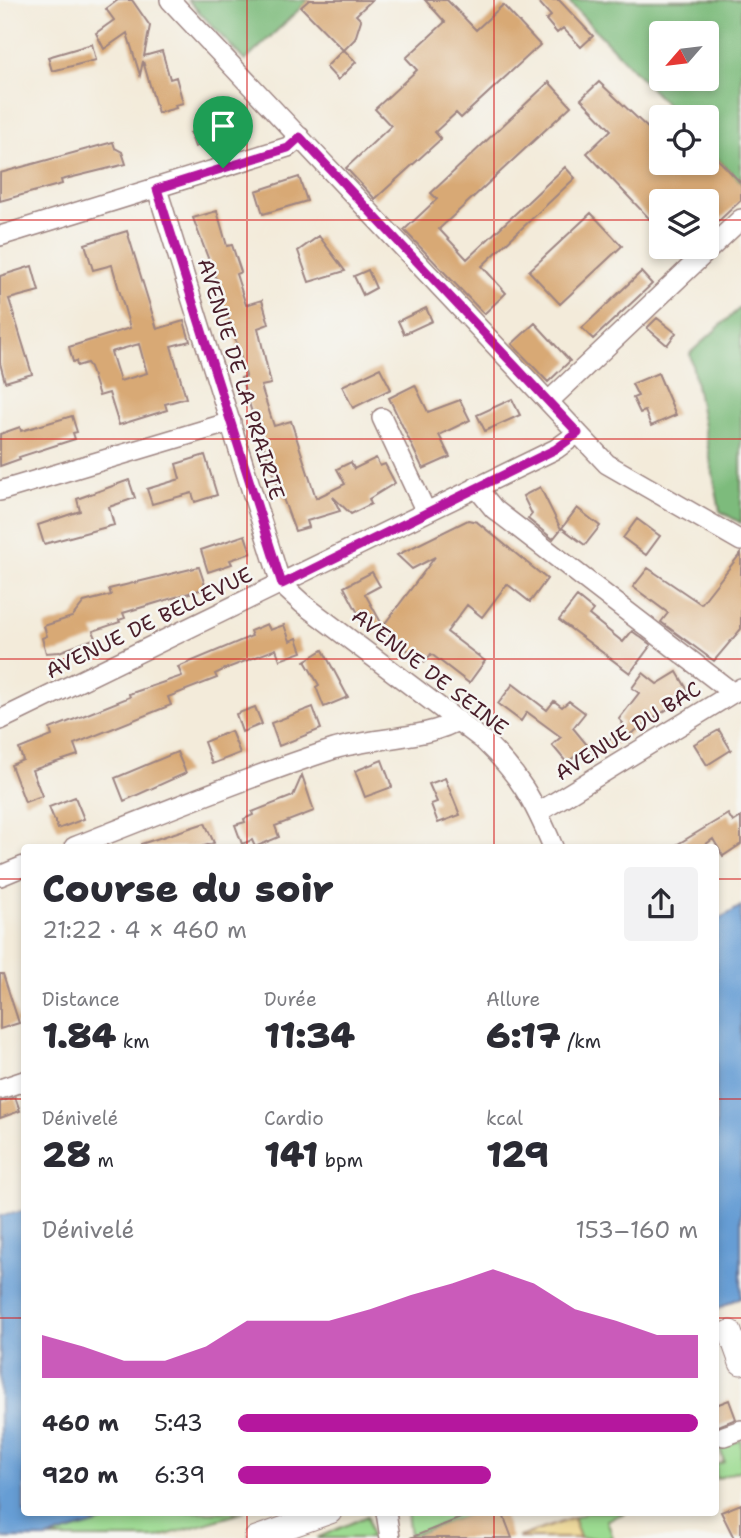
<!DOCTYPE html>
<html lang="fr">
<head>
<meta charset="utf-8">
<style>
	:root { --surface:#fff; --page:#f2f2f3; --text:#2b2b33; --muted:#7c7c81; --accent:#b5179e }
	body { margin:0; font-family:"Shantell Sans",sans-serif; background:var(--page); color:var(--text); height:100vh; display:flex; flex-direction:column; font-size:26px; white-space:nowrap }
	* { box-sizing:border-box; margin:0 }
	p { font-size:23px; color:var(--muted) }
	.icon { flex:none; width:38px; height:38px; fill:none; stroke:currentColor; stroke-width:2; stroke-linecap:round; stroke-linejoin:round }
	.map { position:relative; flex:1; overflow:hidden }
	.panel { position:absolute; left:21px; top:844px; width:698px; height:672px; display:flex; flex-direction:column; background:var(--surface); border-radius:7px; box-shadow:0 4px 10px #0003 }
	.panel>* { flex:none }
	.needle { width:46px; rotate:242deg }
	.fabs { position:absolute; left:649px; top:21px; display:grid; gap:14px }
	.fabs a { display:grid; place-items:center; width:70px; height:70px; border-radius:7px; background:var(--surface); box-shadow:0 4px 10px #0003; font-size:35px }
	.pin { position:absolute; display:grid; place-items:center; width:60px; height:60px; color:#fff; margin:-72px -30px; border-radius:50% 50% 50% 0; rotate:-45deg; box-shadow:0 0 7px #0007 }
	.pin .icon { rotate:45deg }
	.round { display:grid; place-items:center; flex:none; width:74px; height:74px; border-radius:7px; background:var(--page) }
	.headline { display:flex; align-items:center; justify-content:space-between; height:119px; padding:0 21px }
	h1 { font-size:38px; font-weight:800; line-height:52px }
	.stats { display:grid; grid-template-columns:repeat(3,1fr); gap:10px; height:119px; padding:7px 21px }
	.stats div { display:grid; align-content:center }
	.stats b { font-size:35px; font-weight:800 }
	.stats small { font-size:19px; font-weight:400 }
	.stats p { font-size:19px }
	.chart { height:196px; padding:14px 21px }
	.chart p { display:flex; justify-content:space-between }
	.chart svg { width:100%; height:126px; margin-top:7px; fill:var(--accent); opacity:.7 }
	ul { padding:0 21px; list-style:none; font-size:23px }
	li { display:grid; grid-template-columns:112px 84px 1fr; align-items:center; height:52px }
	li i { height:18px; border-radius:9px; background:var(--accent) }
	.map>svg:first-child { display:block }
	.green { fill:#9cdb91; stroke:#737d5e; stroke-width:2 }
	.forest { fill:#7dbb7b; stroke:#646d53; stroke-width:2; fill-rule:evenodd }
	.sand { fill:#eeda9e; stroke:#9c7c64; stroke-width:2 }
	.water { fill:#669dd4; stroke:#585e80; stroke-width:2 }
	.building { fill:#d8a975; fill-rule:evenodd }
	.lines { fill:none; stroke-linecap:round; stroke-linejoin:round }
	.minor-casing { stroke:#9e8582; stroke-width:22 }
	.major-casing { stroke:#9e8582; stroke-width:25 }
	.minor { stroke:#fff; stroke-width:19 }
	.major { stroke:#fff; stroke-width:23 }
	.route-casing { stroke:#fff; stroke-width:14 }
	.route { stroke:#b5179e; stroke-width:9 }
	.grid { fill:none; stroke:#d62828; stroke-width:2; stroke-opacity:0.55 }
	.labels { text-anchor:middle; stroke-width:5; stroke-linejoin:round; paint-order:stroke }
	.street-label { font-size:21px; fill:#4a1f2b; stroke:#f6f6f2 }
</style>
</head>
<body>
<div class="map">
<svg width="741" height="1538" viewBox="0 0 741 1538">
	<rect width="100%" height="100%" fill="#f6f6f2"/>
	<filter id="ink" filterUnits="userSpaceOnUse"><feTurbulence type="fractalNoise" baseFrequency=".0143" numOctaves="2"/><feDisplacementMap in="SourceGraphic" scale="14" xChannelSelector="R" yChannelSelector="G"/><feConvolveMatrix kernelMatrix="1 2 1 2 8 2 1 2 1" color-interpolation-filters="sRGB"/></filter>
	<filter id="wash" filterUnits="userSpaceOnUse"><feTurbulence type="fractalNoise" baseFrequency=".00686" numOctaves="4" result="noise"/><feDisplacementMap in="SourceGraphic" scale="28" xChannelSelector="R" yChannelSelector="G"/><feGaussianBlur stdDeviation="1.57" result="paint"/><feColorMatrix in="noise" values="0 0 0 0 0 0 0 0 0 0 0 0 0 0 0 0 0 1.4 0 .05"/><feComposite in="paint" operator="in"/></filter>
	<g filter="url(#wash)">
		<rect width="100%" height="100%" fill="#f3ebda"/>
		<path class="green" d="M 741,1440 L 741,1470 L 716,1479 L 716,1465 L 724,1462 L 720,1448 Z
			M 135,1512 L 245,1512 L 156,1538 L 47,1538 Z
			M 407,1512 L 476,1512 L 410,1536 Z
			M 589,1512 L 627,1512 L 607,1520 L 613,1538 L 580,1538 L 573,1518 Z
			M 367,1516 L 371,1538 L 317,1538 Z"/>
		<path class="forest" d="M 188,0 L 309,0 L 245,61 Z
			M 567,0 L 741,0 L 741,183 L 707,148 L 707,117 L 678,117 ZM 662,33 L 707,33 L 707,79 L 662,79 Z
			M 741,307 L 741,523 L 720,511 L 690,353 Z"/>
		<path class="sand" d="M 573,1518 L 580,1538 L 519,1538 L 519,1537 Z"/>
		<path class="water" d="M 741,906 L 741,1297 L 716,1310 L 716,921 Z
			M 24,1211 L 24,1512 L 135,1512 L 47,1538 L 0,1538 L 0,1216 Z"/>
		<g id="blocks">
			<path class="building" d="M 118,0 L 132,0 L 150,26 L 144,56 L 162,51 L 170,79 L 176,77 L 183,103 L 175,105 L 176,108 L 158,113 L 143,61 L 140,75 L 127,33 L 104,49 L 96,33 L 114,20 L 106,9 Z
				M 309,0 L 372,0 L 356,15 L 361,20 L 355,39 L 344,50 L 356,62 L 338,80 L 326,67 L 343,50 L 301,7 Z
				M 425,0 L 447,0 L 476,30 L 503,5 L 540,45 L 461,118 L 456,113 L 435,132 L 441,139 L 375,199 L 346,168 L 391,126 L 375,109 L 417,70 L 406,58 L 445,22 Z
				M 537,0 L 559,0 L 593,36 L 581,47 L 563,28 L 557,33 L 546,20 L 551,16 Z
				M 92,44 L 96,60 L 52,71 L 48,57 Z
				M 549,82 L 571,106 L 439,229 L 467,259 L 565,167 L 575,178 L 482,266 L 506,293 L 484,314 L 404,230 L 437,199 L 431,193 Z
				M 599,82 L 654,134 L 662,128 L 662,163 L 707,163 L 707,148 L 741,183 L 741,200 L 707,232 L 707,201 L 662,201 L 662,232 L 587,153 L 611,130 L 581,99 Z
				M 242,117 L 246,131 L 195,147 L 190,133 Z
				M 113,142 L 115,148 L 122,152 L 126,164 L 61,180 L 62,184 L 0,201 L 0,173 Z
				M 299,177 L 307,201 L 263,214 L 256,191 Z
				M 217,211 L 227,246 L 232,245 L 241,272 L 236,274 L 246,305 L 262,300 L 269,324 L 258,328 L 271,384 L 261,386 L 270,414 L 274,426 L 291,421 L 316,498 L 345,484 L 337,469 L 351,462 L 354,469 L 376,458 L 380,466 L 385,464 L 395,483 L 369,499 L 371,504 L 351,514 L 333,497 L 340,511 L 307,521 L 309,527 L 295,531 L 257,428 L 241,378 L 246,376 L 234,335 L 225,308 L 222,309 L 214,283 L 217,282 L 193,218 Z
				M 591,213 L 622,246 L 560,304 L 529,271 Z
				M 127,231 L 157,329 L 184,321 L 190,341 L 171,346 L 186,398 L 165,404 L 167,410 L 119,425 L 109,393 L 99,396 L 90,367 L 87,363 L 77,366 L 76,361 L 73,362 L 69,347 L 130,328 L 112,265 L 93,270 L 85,244 ZM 139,344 L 147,373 L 120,381 L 111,352 Z
				M 319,236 L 345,271 L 309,282 L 298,251 Z
				M 32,266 L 39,291 L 9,299 L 32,374 L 5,382 L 0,363 L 0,276 Z
				M 368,270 L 376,288 L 363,295 L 354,276 Z
				M 641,272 L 652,284 L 593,339 L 582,328 Z
				M 426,308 L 432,321 L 404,334 L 398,321 Z
				M 657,318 L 676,333 L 667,345 L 647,328 Z
				M 535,323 L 570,361 L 548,382 L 512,344 Z
				M 380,368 L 391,389 L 353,408 L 342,386 Z
				M 658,373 L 676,415 L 651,426 L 645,411 L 640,413 L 633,398 L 638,396 L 632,384 Z
				M 415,385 L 428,412 L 460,400 L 470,420 L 439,435 L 450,457 L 423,469 L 389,398 Z
				M 512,399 L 520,415 L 485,431 L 477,415 Z
				M 72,416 L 77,432 L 73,433 L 75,439 L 19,457 L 20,459 L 0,466 L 0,434 L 20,427 L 21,431 Z
				M 205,455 L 217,495 L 195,502 L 192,493 L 152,504 L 147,489 L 180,479 L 176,464 Z
				M 129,480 L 135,498 L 109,507 L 114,525 L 44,544 L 38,525 L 80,511 L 77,499 Z
				M 540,487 L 561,529 L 553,539 L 528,519 L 532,514 L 523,496 Z
				M 577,508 L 600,526 L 585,545 L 562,528 Z
				M 637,519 L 660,536 L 646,555 L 623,538 Z
				M 468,520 L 477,522 L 547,579 L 530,602 L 507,584 L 482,617 L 467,605 L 447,632 L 485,661 L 469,683 L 431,654 L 425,662 L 360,617 L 344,587 L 372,572 L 380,586 L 365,594 L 383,626 L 435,557 L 412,569 L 397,555 Z
				M 245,535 L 251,553 L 230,560 L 232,564 L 208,572 L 201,550 Z
				M 741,553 L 741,629 L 714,661 L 661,622 L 668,613 L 633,587 L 648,568 L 701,604 Z
				M 199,567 L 206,588 L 123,613 L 125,618 L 119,620 L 120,622 L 93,631 L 96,638 L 59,652 L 46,653 L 42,638 L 47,636 L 44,626 L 72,617 L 84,602 L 111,595 L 109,589 Z
				M 577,597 L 593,610 L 589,615 L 623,642 L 632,631 L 651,645 L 630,673 L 559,620 Z
				M 267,624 L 270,630 L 284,625 L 290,641 L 297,638 L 302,652 L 280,660 L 276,649 L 225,669 L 215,674 L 217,678 L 168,697 L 171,705 L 74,744 L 78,755 L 32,770 L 42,796 L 25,802 L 11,765 L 23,760 L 19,749 L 52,736 L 50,729 L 130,697 L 129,694 L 182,676 L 178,667 L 252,636 L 250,631 Z
				M 323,650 L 348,697 L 324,707 L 316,687 L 319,685 L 305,661 Z
				M 677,672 L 690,694 L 605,751 L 603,748 L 623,723 L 619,719 L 639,693 L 632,688 L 643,673 L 657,684 Z
				M 513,684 L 547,710 L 554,701 L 562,707 L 569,701 L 585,713 L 573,728 L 597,757 L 593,761 L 580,752 L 567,763 L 552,745 L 561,737 L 527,712 L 521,721 L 498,704 Z
				M 255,707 L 262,724 L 242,732 L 236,714 Z
				M 313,707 L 321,729 L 279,746 L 271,723 Z
				M 719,730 L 731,750 L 707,765 L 694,744 Z
				M 231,731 L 240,753 L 212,764 L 204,742 Z
				M 177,752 L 186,773 L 124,801 L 115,778 Z
				M 382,760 L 392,787 L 365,797 L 355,771 Z
				M 302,775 L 314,811 L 275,826 L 279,837 L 255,847 L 252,840 L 242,844 L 235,825 L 245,822 L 244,819 L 253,815 L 252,812 L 293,796 Z
				M 445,778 L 460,815 L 438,823 L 431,804 L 437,802 L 429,784 Z
				M 75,797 L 84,819 L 58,829 L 49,807 Z
				M 728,814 L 733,822 L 741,817 L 741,844 L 723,856 L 713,839 L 702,847 L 673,847 Z
				M 205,823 L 214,843 L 201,847 L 141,847 L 141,844 Z
				M 0,974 L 3,974 L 19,1023 L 0,1029 Z
				M 15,1097 L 20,1111 L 0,1118 L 0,1102 Z
				M 729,1400 L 736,1419 L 716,1427 L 716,1405 Z
				M 741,1504 L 741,1538 L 734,1538 L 721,1512 Z
				M 476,1512 L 502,1512 L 512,1538 L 410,1538 Z"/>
		</g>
	</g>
	<g filter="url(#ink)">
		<use href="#blocks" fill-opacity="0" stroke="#9e8582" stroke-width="2"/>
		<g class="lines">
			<defs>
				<path id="minor" d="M 170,0 L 607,464 L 741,541
					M 157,189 L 281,584 L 303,604 L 483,740 C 519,774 534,801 553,847
					M 0,236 L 288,147 L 300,137
					M 549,401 L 741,219
					M 382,418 L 426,512
					M 476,487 L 494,509 L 733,693
					M 0,491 L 231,422
					M 0,720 L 556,449 L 578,433
					M 539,812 L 741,688
					M 74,847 C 160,813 246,778 334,749 C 369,738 432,738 458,720
					M 0,876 L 24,866
					M 0,1089 L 24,1081
					M 724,1436 L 741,1430
					M 386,1512 L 390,1538"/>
				<path id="major" d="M 730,1332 L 741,1363
					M 256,1538 L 330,1512"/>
			</defs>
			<use href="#minor" class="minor-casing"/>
			<use href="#major" class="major-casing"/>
			<use href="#minor" class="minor"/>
			<use href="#major" class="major"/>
		</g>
	</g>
	<g class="lines" filter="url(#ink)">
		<defs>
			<path id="route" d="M 300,137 L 578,433 L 556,449 L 282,584 L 157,189 L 288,148 Z"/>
		</defs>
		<use href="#route" class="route-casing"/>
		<use href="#route" class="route"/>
	</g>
	<path class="grid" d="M 247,0 L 247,847M 494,0 L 494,847M 0,220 L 662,220M 707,220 L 741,220M 0,439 L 741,439M 0,659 L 741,659M 0,879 L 24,879M 716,879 L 741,879M 0,1099 L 24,1099M 716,1099 L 741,1099M 0,1318 L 24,1318M 716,1318 L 741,1318M 247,1512 L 247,1538M 494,1512 L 494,1538"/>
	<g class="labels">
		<g class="street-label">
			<text transform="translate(241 379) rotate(73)" y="7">AVENUE DE LA PRAIRIE</text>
			<text transform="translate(149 623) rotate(-26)" y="7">AVENUE DE BELLEVUE</text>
			<text transform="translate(430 672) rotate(38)" y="7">AVENUE DE SEINE</text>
			<text transform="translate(628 731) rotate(-32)" y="7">AVENUE DU BAC</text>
		</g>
	</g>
</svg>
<div class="fabs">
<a><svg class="needle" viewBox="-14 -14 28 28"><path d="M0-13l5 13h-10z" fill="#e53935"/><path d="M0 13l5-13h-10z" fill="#7c7c81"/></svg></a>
<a><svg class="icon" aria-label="locate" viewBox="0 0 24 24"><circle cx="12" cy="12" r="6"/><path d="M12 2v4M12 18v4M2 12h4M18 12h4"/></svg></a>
<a><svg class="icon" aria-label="layers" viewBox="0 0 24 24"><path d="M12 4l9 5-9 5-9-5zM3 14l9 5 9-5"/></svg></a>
</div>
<div class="pin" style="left:223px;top:168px;background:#1e9e55"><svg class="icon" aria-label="arrive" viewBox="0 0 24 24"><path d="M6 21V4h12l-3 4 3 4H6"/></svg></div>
<section class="panel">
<div class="headline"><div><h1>Course du soir</h1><p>21:22 · 4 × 460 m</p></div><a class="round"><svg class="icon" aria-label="share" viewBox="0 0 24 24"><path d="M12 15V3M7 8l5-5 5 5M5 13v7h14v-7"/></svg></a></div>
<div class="stats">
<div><p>Distance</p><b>1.84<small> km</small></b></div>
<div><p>Durée</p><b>11:34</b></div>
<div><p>Allure</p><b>6:17<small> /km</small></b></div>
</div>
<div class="stats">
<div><p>Dénivelé</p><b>28<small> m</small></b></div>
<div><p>Cardio</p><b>141<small> bpm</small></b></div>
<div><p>kcal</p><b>129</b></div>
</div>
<div class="chart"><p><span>Dénivelé</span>153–160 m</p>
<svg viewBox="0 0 160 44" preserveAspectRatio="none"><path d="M0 44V29L10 33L20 38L30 38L40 33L50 24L60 24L70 24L80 20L90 15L100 11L110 6L120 11L130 20L140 24L150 29L160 29V44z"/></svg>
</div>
<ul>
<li><b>460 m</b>5:43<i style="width:100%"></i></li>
<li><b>920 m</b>6:39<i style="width:55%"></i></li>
</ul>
</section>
</div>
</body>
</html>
